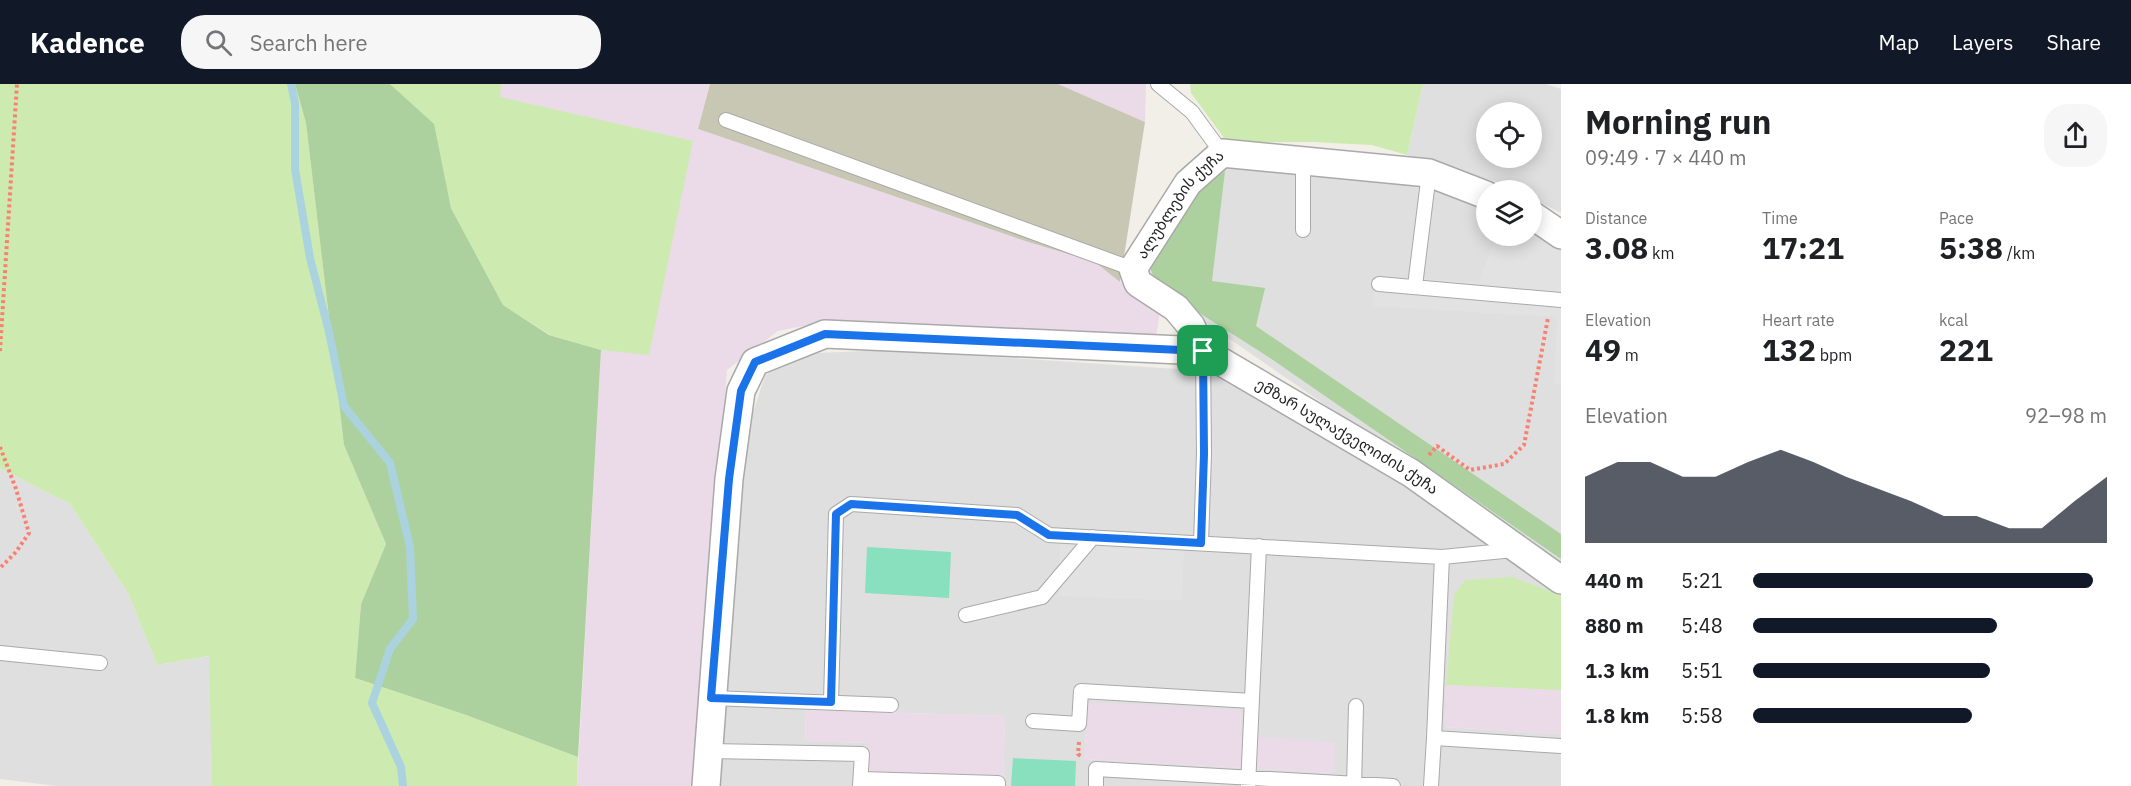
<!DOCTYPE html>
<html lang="en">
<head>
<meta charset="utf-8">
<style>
	:root { --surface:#fff; --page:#f6f6f6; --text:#202124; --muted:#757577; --accent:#111827 }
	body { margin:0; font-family:"IBM Plex Sans","Noto Sans Georgian",sans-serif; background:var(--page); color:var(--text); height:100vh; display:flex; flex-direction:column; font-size:22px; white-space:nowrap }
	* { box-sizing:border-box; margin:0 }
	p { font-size:20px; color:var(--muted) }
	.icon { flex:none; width:33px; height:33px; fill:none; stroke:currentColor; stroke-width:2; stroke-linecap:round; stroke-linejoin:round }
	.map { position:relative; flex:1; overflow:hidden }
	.side { display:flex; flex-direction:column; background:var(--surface); width:570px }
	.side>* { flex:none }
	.controls { position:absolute; left:1476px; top:18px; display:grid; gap:12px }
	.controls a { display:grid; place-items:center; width:66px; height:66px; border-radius:50%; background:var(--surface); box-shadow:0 3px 15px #0003; font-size:30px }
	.pin { position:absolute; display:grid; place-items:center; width:51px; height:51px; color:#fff; margin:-26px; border-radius:12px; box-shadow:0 3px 9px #0006 }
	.round { display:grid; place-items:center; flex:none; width:63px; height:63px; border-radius:24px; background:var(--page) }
	.headline { display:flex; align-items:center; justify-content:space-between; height:102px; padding:0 24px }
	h1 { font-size:33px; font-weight:700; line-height:45px }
	.figures { display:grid; grid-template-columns:repeat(3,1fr); gap:9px; height:102px; padding:6px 24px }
	.figures div { display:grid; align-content:center }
	.figures b { font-size:30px; font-weight:700 }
	.figures small { font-size:16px; font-weight:400 }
	.figures p { font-size:16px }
	.chart { height:168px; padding:12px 24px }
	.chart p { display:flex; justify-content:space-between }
	.chart svg { width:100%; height:108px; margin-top:6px; fill:var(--accent); opacity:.7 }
	ul { padding:0 24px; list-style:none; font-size:20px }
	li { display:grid; grid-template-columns:96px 72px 1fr; align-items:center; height:45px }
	li i { height:15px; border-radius:8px; background:var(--accent) }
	header { display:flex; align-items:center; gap:36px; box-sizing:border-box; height:84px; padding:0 30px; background:var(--accent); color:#fff }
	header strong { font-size:28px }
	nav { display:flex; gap:33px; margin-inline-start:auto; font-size:21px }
	.search { width:420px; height:54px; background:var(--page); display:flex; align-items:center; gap:15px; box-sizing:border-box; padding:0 21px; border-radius:24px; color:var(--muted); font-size:22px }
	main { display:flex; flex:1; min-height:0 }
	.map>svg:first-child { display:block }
	.residential { fill:#e0dfdf; fill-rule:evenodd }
	.industrial { fill:#ebdbe8 }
	.construction { fill:#c7c7b4 }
	.grass { fill:#cdebb0 }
	.forest { fill:#add19e }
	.pitch { fill:#88e0be }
	.parking { fill:#e2e2e2 }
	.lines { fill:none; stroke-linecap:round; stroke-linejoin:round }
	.stream { stroke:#aad3df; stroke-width:8 }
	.lane-casing { stroke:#a9a9a9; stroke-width:16 }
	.street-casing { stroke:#a9a9a9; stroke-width:30 }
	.path { stroke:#fa8072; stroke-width:4; stroke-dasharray:3 3; stroke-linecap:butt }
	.lane { stroke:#fff; stroke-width:14 }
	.street { stroke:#fff; stroke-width:27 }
	.route-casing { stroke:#fff; stroke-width:12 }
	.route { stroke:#1a73e8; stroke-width:8 }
	.labels { text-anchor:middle; stroke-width:6; stroke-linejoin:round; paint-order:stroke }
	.street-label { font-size:15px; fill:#222; stroke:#fff }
</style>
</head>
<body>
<header>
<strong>Kadence</strong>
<div class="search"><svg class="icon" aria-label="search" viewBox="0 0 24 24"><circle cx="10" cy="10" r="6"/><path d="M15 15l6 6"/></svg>Search here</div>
<nav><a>Map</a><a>Layers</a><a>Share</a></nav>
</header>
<main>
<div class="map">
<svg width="1561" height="702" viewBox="0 0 1561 702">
	<rect width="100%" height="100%" fill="#f2efe9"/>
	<path class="residential" d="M 1423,0 L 1546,0 L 1561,5 L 1561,129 L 1532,114 L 1532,106 L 1516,106 L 1503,100 L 1407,71 ZM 1486,28 L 1532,28 L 1532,74 L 1486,74 Z
		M 1225,82 L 1413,94 L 1486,119 L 1486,152 L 1532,152 L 1532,146 L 1561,166 L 1561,484 L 1153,202 L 1144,183 L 1187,109 Z
		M 890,266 L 1207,287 L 1253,298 L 1561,506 L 1561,606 L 1447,601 L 1445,643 L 1561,650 L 1561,702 L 1003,702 L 1005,632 L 806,626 L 805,657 L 870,659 L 869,702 L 721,702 L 723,586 L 747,347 L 765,292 L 791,270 ZM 1241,627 L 1240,652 L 1334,689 L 1084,675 Z
		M 0,384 L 70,420 L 128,509 L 157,581 L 210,572 L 212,702 L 57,702 L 0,695 Z"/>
	<path class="industrial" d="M 501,0 L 710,0 L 698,45 L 1028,158 L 1095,178 L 1160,228 L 1156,254 L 945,245 L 833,236 L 778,247 L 727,286 L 697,702 L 577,702 L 601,266 L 649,270 L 499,13 Z
		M 1058,0 L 1146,0 L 1145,38 Z
		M 1446,601 L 1561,606 L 1561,650 L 1445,643 Z
		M 1087,618 L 1241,626 L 1240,652 L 1335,658 L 1334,689 L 1084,675 Z
		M 806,626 L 1005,632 L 1003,702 L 869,702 L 870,659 L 805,657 Z"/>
	<path class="construction" d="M 710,0 L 1058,0 L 1145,38 L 1120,198 L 1095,178 L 1028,158 L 698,45 Z"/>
	<path class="grass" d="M 0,0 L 295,0 L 306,39 L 344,361 L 386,460 L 361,520 L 355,594 L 466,631 L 578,673 L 577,702 L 212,702 L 209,572 L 157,581 L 128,509 L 70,420 L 0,384 Z
		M 390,0 L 501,0 L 500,13 L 693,57 L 649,271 L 601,266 L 550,251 L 503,221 L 451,124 L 433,40 Z
		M 1190,0 L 1423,0 L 1407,71 L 1372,61 L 1313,58 L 1227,58 L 1191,9 Z
		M 1512,493 L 1561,511 L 1561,606 L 1446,601 L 1454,511 L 1465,496 Z"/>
	<path class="forest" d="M 295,0 L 390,0 L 434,40 L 451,124 L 503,221 L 549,251 L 601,266 L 578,673 L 466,631 L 355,594 L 361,520 L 386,460 L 344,361 L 306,39 Z
		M 1225,87 L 1212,197 L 1265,204 L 1256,242 L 1561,450 L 1561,475 L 1270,274 L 1157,202 L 1149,181 L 1187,113 Z"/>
	<path class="pitch" d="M 867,463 L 951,468 L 949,514 L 865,509 Z
		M 1013,674 L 1076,677 L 1075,702 L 1011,702 Z"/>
	<path class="parking" d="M 1532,149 L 1561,169 L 1561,300 L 1554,300 L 1557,233 L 1373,222 L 1375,192 L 1478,198 L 1497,152 L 1532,152 Z
		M 1060,457 L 1184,462 L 1182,517 L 1058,512 Z"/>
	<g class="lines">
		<path class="stream" d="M 291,0 L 295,19 L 295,85 L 310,174 L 329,248 L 344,322 L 390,379 L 410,463 L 413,535 L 390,565 L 372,619 L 401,683 L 403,702"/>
		<defs>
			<path id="lane" d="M 1158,0 L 1192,28 L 1222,69
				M 726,36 L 1133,185
				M 1303,146 L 1303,76
				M 1379,200 L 1561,216
				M 1415,202 L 1429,89
				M 1201,459 L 1204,370 L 1203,267
				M 966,531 L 1042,513 L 1093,453
				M 0,569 L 100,579
				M 711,614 L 891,621
				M 831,618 L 836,430 L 851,420 L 1017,431 L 1049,451 L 1442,473 L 1514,466
				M 1033,637 L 1079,640 L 1081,607 L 1252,617
				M 1434,654 L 1442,473
				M 709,667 L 862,670 L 860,702
				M 861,695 L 998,699 L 998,702
				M 1096,702 L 1096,685 L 1393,702
				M 1248,702 L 1259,462
				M 1354,702 L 1356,622
				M 1431,702 L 1434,654 L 1561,662"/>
			<g id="street">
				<path d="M 1532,131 L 1561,151"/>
				<path id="s1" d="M 1203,267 L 1191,242 L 1176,224 L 1138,199 L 1133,185 L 1188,99 L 1222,69 L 1429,89 L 1486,111"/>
				<path id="s2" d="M 706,702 L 729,395 L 741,307 L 755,278 L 825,250 L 1203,267 L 1411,389 L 1561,496"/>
			</g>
		</defs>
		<use href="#lane" class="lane-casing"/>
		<use href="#street" class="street-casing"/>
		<path class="path" d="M 0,267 L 17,0
			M 0,363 L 16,405 L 29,449 L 16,468 L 0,484
			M 1429,371 L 1437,362 L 1470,386 L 1504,380 L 1524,361 L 1548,234
			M 1079,658 L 1078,670 L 1082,673"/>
		<use href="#lane" class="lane"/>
		<use href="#street" class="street"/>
	</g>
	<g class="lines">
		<defs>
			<path id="route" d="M 825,250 L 1203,267 L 1204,370 L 1201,459 L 1049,451 L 1017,431 L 851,420 L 836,430 L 831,618 L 711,614 L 729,395 L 741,307 L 755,278 Z"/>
		</defs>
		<use href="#route" class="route-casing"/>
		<use href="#route" class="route"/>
	</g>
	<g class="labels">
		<g class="street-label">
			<text dy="5" stroke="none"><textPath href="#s1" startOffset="192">ალუბლების ქუჩა</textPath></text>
			<text dy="5" stroke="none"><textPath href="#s2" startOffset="1050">ემზარ სულაქველიძის ქუჩა</textPath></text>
		</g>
	</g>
</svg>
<div class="controls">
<a><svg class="icon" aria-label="locate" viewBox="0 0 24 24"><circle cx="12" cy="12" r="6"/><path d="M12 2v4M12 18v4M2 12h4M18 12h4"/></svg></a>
<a><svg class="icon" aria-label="layers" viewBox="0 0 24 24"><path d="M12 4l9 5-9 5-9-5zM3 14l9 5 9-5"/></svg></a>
</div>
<div class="pin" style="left:1203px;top:267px;background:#1e9e55"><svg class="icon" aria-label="arrive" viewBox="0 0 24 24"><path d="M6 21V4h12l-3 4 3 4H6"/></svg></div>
</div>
<section class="side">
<div class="headline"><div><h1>Morning run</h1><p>09:49 · 7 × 440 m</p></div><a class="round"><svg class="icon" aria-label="share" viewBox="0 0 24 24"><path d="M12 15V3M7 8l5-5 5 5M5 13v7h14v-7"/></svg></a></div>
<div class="figures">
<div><p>Distance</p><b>3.08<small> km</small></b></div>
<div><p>Time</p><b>17:21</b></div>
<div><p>Pace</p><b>5:38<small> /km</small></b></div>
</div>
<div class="figures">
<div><p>Elevation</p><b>49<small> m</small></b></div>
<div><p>Heart rate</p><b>132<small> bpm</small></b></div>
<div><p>kcal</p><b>221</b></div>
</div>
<div class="chart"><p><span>Elevation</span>92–98 m</p>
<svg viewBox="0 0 160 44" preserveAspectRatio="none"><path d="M0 44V17L10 11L20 11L30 17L40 17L50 11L60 6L70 11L80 17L90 22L100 27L110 33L120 33L130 38L140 38L150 27L160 17V44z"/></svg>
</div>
<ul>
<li><b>440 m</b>5:21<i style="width:96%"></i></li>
<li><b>880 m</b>5:48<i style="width:69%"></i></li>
<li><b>1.3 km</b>5:51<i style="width:67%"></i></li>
<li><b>1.8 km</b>5:58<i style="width:62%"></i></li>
</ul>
</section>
</main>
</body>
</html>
